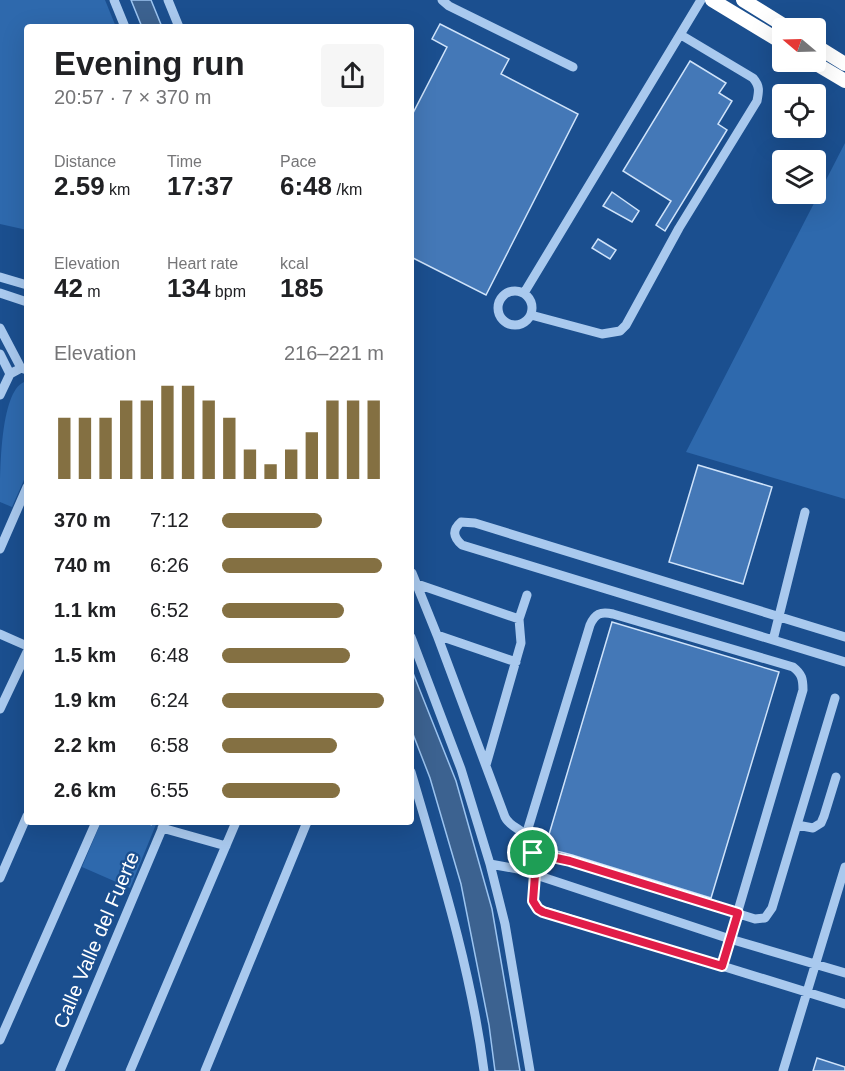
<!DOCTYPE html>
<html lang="en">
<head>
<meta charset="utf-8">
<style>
	:root { --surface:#fff; --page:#f6f6f6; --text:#202124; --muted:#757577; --accent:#847042 }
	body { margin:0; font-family:Arial,sans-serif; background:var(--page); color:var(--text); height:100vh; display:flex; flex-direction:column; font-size:22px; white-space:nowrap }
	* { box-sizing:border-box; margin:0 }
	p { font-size:20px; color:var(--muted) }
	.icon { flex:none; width:33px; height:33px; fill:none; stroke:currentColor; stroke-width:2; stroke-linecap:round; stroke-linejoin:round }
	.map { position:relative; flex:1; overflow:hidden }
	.panel { position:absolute; left:24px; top:24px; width:390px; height:801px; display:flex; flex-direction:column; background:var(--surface); border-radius:6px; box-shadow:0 6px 24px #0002 }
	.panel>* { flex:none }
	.needle { width:39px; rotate:289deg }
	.fabs { position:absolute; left:772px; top:18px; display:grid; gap:12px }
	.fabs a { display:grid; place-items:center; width:54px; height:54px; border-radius:6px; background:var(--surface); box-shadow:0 6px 24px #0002; font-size:30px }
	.pin { position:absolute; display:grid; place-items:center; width:51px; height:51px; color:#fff; margin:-26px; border:3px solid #fff; border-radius:50%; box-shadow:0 2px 6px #0007 }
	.round { display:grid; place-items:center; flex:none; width:63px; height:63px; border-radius:6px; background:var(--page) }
	.headline { display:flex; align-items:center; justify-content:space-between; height:102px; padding:0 30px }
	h1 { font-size:33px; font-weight:700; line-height:45px }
	.figures { display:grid; grid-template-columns:repeat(3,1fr); gap:9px; height:102px; padding:6px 30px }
	.figures div { display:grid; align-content:center }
	.figures b { font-size:26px; font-weight:700 }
	.figures small { font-size:16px; font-weight:400 }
	.figures p { font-size:16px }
	.chart { height:168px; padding:12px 30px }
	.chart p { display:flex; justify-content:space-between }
	.chart svg { width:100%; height:108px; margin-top:6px; stroke:var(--accent); stroke-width:6 }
	ul { padding:0 30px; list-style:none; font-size:20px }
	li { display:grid; grid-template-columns:96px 72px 1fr; align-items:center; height:45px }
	li i { height:15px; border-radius:8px; background:var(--accent) }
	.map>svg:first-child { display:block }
	.green { fill:#2e69ad }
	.water { fill:#3c6290; stroke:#9cc4f0; stroke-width:1.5 }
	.building { fill:#4478b7; stroke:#cfe3fa; stroke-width:1.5 }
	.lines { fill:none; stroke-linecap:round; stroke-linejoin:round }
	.path { stroke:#a9c9ee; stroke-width:1.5; stroke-dasharray:3 4.5; stroke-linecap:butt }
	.minor { stroke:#a9c9ee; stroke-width:9 }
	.highway { stroke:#fff; stroke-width:14 }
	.route-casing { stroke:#fff; stroke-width:12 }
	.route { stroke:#e11d48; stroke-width:8 }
	.labels { text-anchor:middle; stroke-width:4.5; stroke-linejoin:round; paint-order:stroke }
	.street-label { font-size:20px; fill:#fff; stroke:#1b4f8f }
</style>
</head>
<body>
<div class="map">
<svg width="845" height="1071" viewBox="0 0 845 1071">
	<rect width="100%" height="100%" fill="#1b4f8f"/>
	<path class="green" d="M 0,0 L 105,0 L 116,27 L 27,27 L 27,230 L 0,224 Z
		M 845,143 L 845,499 L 686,452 Z
		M 24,382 L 27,383 L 27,473 L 12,507 L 0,502 C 0,473 0,392 24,382 Z
		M 101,822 L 157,822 L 130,888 L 82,867 Z"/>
	<path class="water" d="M 131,0 L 151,0 L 162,27 L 142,27 Z
		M 411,668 L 456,781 L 492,909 L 520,1071 L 495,1071 L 489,1025 L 461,884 L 430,778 L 411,729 Z"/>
	<path class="building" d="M 440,24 L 509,59 L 501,74 L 578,114 L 486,295 L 411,257 L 411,117 L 447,47 L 432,39 Z
		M 690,61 L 726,83 L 719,93 L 732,101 L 718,124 L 727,130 L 665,231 L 656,225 L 671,201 L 623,171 Z
		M 612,192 L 639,211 L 632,222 L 603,206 Z
		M 598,239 L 616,250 L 610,259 L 592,248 Z
		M 698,465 L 772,487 L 743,584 L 669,562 Z
		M 612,622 L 779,672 L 711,898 L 572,855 L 545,848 Z
		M 817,1058 L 845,1067 L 845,1071 L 813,1071 Z"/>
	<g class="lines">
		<path class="path" d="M 142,822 L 153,825"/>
		<path class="minor" d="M 114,0 L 125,27
			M 168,0 L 179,27
			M 442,0 L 449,6 L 573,67
			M 0,277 L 27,285
			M498 308a17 17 0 1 1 34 0a17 17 0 1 1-34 0Z
			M 0,293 L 27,302
			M 524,293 L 701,0
			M 531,315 L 602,334 L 620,331 L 626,325 L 679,228 L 757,101 C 759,91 760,86 753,78 L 681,35
			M 0,328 L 21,368
			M 0,354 L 10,374
			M 0,395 L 10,374 L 21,368 L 27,370
			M 0,549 L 27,487
			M 412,573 L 437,635 L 505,817 C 510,827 520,828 526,836 C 529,839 532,849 533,854 C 536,870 529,897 538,909 L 845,1004
			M 417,584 L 519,619
			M 0,634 L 27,646
			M 437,635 L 516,662
			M 411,637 L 461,769 L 490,864 L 505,924 L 530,1071
			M 845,637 L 475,523 L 461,522 C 452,530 453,537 462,545 L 845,662
			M 773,640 L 805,512
			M 0,709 L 27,652
			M 486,765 L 521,643 L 519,619 L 527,595
			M 411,772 C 440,871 471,969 484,1071
			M 797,825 L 813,828 L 821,823 L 824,816 L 836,777
			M 162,828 L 226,846
			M 526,835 L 590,625 C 595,614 600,611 613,614 L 793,667 C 802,674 803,679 803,690 L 722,965
			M 533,853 L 570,861 L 755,919 L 765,918 L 772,908 L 835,698
			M 490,864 L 518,869 L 730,939 L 845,973
			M 0,878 L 27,816
			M 0,1040 L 96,822
			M 60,1071 L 165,822
			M 130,1071 L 236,822
			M 205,1071 L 307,822
			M 783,1071 L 845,867"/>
		<path class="highway" d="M 712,0 L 783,43
			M 743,0 L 788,28
			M 816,46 L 845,64
			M 813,62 L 845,81"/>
	</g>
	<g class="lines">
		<defs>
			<path id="route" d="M 533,853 L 570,861 L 738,913 L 722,966 L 543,912 L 538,909 L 533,901 L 535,875 Z"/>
		</defs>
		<use href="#route" class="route-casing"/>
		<use href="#route" class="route"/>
	</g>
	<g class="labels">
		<g class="street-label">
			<text transform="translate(96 940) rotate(-67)" y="7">Calle Valle del Fuerte</text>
		</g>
	</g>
</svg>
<div class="fabs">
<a><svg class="needle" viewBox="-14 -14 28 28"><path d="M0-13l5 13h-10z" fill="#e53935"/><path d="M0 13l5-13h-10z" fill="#757577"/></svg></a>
<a><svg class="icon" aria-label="locate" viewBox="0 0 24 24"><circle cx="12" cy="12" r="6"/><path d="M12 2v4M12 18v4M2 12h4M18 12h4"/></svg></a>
<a><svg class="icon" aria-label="layers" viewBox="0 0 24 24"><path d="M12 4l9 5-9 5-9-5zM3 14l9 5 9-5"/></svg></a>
</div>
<div class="pin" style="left:533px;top:853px;background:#1e9e55"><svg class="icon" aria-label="arrive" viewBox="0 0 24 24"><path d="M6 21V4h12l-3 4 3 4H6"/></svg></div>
<section class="panel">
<div class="headline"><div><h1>Evening run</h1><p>20:57 · 7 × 370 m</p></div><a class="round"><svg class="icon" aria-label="share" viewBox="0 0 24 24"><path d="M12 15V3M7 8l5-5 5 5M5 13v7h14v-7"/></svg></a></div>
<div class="figures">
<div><p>Distance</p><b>2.59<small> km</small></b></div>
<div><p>Time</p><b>17:37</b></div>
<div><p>Pace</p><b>6:48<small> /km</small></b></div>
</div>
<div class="figures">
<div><p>Elevation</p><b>42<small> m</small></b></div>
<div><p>Heart rate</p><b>134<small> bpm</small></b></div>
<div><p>kcal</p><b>185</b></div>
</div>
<div class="chart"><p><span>Elevation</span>216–221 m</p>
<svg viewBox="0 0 160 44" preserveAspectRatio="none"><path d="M5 44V19M15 44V19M25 44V19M35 44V12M45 44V12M55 44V6M65 44V6M75 44V12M85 44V19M95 44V32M105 44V38M115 44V32M125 44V25M135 44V12M145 44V12M155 44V12"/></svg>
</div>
<ul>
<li><b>370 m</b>7:12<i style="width:62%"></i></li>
<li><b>740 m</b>6:26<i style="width:99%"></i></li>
<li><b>1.1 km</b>6:52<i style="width:75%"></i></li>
<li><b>1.5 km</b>6:48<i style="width:79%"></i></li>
<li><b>1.9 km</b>6:24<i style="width:100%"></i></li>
<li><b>2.2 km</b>6:58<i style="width:71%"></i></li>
<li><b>2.6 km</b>6:55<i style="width:73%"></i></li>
</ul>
</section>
</div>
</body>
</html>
